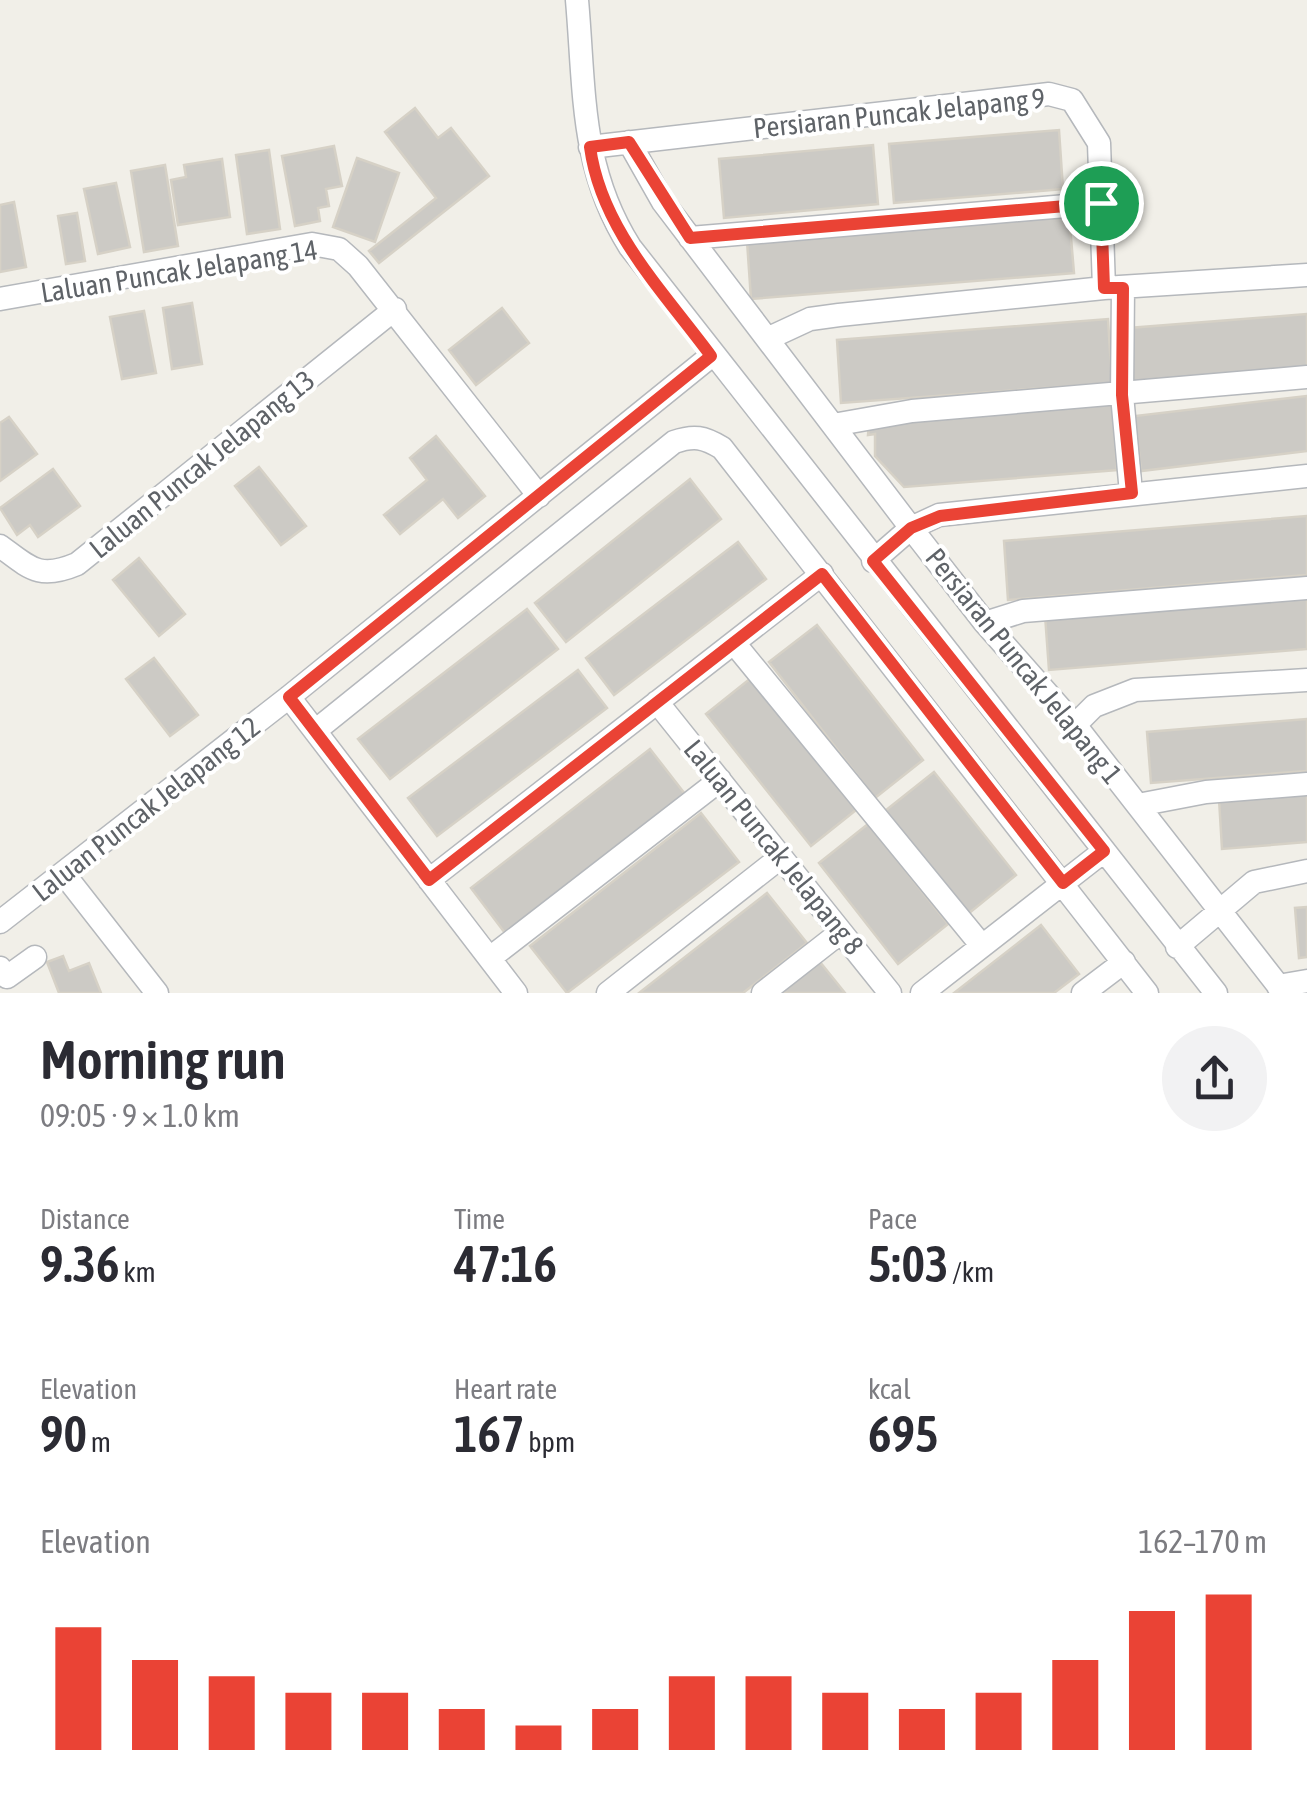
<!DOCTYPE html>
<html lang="en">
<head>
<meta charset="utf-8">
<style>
	:root { --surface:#fff; --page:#f2f2f3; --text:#2b2b33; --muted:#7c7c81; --accent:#ea4335 }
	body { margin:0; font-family:"Asap Condensed",sans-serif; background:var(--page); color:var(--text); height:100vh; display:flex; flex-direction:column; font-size:38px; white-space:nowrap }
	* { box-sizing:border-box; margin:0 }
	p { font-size:32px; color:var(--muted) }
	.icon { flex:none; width:55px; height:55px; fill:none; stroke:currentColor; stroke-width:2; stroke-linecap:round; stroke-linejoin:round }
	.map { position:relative; height:993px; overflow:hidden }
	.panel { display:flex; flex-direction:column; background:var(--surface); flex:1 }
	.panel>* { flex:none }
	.pin { position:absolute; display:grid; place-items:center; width:85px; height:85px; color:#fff; margin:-42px; border:5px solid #fff; border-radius:50%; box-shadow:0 2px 10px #0007 }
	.round { display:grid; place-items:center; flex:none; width:105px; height:105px; border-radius:52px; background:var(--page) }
	.summary { display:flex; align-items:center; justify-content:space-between; height:170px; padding:0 40px }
	h1 { font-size:55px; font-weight:600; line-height:75px }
	.stats { display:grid; grid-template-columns:repeat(3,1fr); gap:15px; height:170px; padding:10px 40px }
	.stats div { display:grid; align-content:center }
	.stats b { font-size:50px; font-weight:600 }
	.stats small { font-size:28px; font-weight:400 }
	.stats p { font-size:28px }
	.chart { height:280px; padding:20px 40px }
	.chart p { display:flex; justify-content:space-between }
	.chart svg { width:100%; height:180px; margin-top:10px; stroke:var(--accent); stroke-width:6 }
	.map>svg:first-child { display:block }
	.building { fill:#cccac5; stroke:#d6d1c6; stroke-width:2.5 }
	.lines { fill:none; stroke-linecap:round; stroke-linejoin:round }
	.minor-casing { stroke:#b5b8bc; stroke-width:25 }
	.minor { stroke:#fff; stroke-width:22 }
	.route-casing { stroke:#fff; stroke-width:20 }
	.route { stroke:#ea4335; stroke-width:12 }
	.labels { text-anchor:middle; stroke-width:8; stroke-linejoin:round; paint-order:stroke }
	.street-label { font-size:28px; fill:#5f6368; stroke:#fff }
</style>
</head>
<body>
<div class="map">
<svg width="1307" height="993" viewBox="0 0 1307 993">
	<rect width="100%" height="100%" fill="#f1efe8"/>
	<path class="building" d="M 415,108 L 438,138 L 451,128 L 489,176 L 379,263 L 369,251 L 436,198 L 385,132 Z
		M 1059,130 L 1063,189 L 894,203 L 889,144 Z
		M 873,145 L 878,204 L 724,218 L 719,159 Z
		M 334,146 L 342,186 L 326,189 L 329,206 L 318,208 L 320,221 L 295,226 L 282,156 Z
		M 269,150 L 280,229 L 247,234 L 236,155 Z
		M 357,158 L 399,173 L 375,242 L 333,227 Z
		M 222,159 L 230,217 L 178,225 L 171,180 L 186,177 L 184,165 Z
		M 165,165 L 178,246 L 144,252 L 131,171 Z
		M 116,183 L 130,247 L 98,254 L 84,189 Z
		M 14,202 L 26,267 L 0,272 L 0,205 Z
		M 77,213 L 85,261 L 66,264 L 58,216 Z
		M 1069,214 L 1074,273 L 751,299 L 747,241 Z
		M 192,303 L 202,364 L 172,369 L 163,308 Z
		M 502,308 L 529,343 L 476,385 L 449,350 Z
		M 144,311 L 156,373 L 122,379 L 110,317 Z
		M 1307,314 L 1307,368 L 1133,382 L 1129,328 Z
		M 1108,319 L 1112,383 L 841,403 L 837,340 Z
		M 1307,396 L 1307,451 L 1141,471 L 1135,416 Z
		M 1112,404 L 1117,470 L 904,487 L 875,456 L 875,434 L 868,435 L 869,424 Z
		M 9,417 L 37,454 L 0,481 L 0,423 Z
		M 436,436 L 485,496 L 458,518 L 443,499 L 400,534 L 384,515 L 427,480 L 410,458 Z
		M 259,467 L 306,526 L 281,545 L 235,486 Z
		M 53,469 L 80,506 L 38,537 L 30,525 L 17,535 L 0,508 Z
		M 690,479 L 721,519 L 566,642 L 535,603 Z
		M 1307,516 L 1307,575 L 1008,600 L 1004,541 Z
		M 738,542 L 766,579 L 614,695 L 586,658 Z
		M 139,558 L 185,614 L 159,636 L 113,580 Z
		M 1307,595 L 1307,649 L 1049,670 L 1045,615 Z
		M 527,609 L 558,649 L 390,779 L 358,739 Z
		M 817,625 L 923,760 L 875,798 L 769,662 Z
		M 154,658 L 198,715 L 170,736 L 126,679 Z
		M 578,670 L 607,708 L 437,836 L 408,798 Z
		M 751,678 L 856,810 L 811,846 L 706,714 Z
		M 1307,719 L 1307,771 L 1151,783 L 1147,732 Z
		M 650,749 L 685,794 L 505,933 L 471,888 Z
		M 934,772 L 1016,875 L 968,914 L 885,811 Z
		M 1307,792 L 1307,842 L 1222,849 L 1219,799 Z
		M 701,813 L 739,862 L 567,993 L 530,946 Z
		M 868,824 L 948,924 L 898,964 L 819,863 Z
		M 767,893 L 807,943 L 743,993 L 639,993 Z
		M 1307,907 L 1307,957 L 1299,958 L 1295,908 Z
		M 1041,925 L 1079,974 L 1054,993 L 954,993 Z
		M 63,956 L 69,971 L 89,963 L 101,993 L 59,993 L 47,962 Z
		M 820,962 L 845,993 L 780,993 Z"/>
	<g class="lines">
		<defs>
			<path id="minor" d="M 577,0 C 585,91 580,168 630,247 L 1216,993
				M 629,142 L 663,202 L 911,528 L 985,623 L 1075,725 L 1284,993
				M 590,147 L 1049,94 L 1072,100 L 1099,143 L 1104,288
				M 690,238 L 1101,203
				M 1123,288 L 1122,395 L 1131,493
				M 0,299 L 312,244 L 339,249 L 358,266 L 539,496
				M 769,338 L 810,319 L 839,315 L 1104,288 L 1307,275
				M 833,425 L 912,411 L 1307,377
				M 0,546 C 30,568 39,580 77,564 L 395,309
				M 873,561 L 911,528 L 939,515 L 1307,476
				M 985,623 L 1023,611 L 1307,588
				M 734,643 L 982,946
				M 289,697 L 516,993
				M 657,702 L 890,993
				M 1075,725 L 1094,706 L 1135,690 L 1307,680
				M 315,731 L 674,442 C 694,435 704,437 722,448 L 1147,993
				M 1138,805 L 1206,792 L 1307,784
				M 64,874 L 157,993
				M 429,880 L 822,574
				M 0,922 L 289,697 L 711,356
				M 1177,947 L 1254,882 L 1307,871
				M 490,958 L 720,780
				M 0,968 L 7,977 L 35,957
				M 1278,986 L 1307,981
				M 608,993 L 781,857
				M 763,993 L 841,932
				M 922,993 L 1104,851
				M 1083,993 L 1124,962"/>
		</defs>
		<use href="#minor" class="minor-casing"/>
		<use href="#minor" class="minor"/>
	</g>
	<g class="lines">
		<defs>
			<path id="route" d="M 629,142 L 690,238 L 1101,203 L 1104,288 L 1123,288 L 1122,395 L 1132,493 L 940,516 L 911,528 L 873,561 L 1104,851 L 1063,883 L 822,574 L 429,880 L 289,697 L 711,356 C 663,291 601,229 590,147 Z"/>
		</defs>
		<use href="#route" class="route-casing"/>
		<use href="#route" class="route"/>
	</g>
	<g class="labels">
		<g class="street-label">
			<text transform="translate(899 113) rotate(-6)" y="10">Persiaran Puncak Jelapang 9</text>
			<text transform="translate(179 271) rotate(-9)" y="10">Laluan Puncak Jelapang 14</text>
			<text transform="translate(202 464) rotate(-39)" y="10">Laluan Puncak Jelapang 13</text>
			<text transform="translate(1024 666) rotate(51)" y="10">Persiaran Puncak Jelapang 1</text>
			<text transform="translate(146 809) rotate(-38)" y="10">Laluan Puncak Jelapang 12</text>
			<text transform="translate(774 847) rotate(51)" y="10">Laluan Puncak Jelapang 8</text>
		</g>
	</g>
</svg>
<div class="pin" style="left:1101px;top:203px;background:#1e9e55"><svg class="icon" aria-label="arrive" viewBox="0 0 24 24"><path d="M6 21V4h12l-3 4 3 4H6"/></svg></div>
</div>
<section class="panel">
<div class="summary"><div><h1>Morning run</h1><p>09:05 · 9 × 1.0 km</p></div><a class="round"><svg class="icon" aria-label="share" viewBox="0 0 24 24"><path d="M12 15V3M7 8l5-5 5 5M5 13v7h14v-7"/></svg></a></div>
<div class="stats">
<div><p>Distance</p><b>9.36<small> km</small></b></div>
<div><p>Time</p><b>47:16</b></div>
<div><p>Pace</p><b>5:03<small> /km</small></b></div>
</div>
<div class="stats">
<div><p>Elevation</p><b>90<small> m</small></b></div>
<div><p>Heart rate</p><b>167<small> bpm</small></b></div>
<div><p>kcal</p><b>695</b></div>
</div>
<div class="chart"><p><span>Elevation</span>162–170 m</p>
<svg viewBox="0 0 160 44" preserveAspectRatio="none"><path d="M5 44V14M15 44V22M25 44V26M35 44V30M45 44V30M55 44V34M65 44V38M75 44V34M85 44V26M95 44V26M105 44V30M115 44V34M125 44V30M135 44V22M145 44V10M155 44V6"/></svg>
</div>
</section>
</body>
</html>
